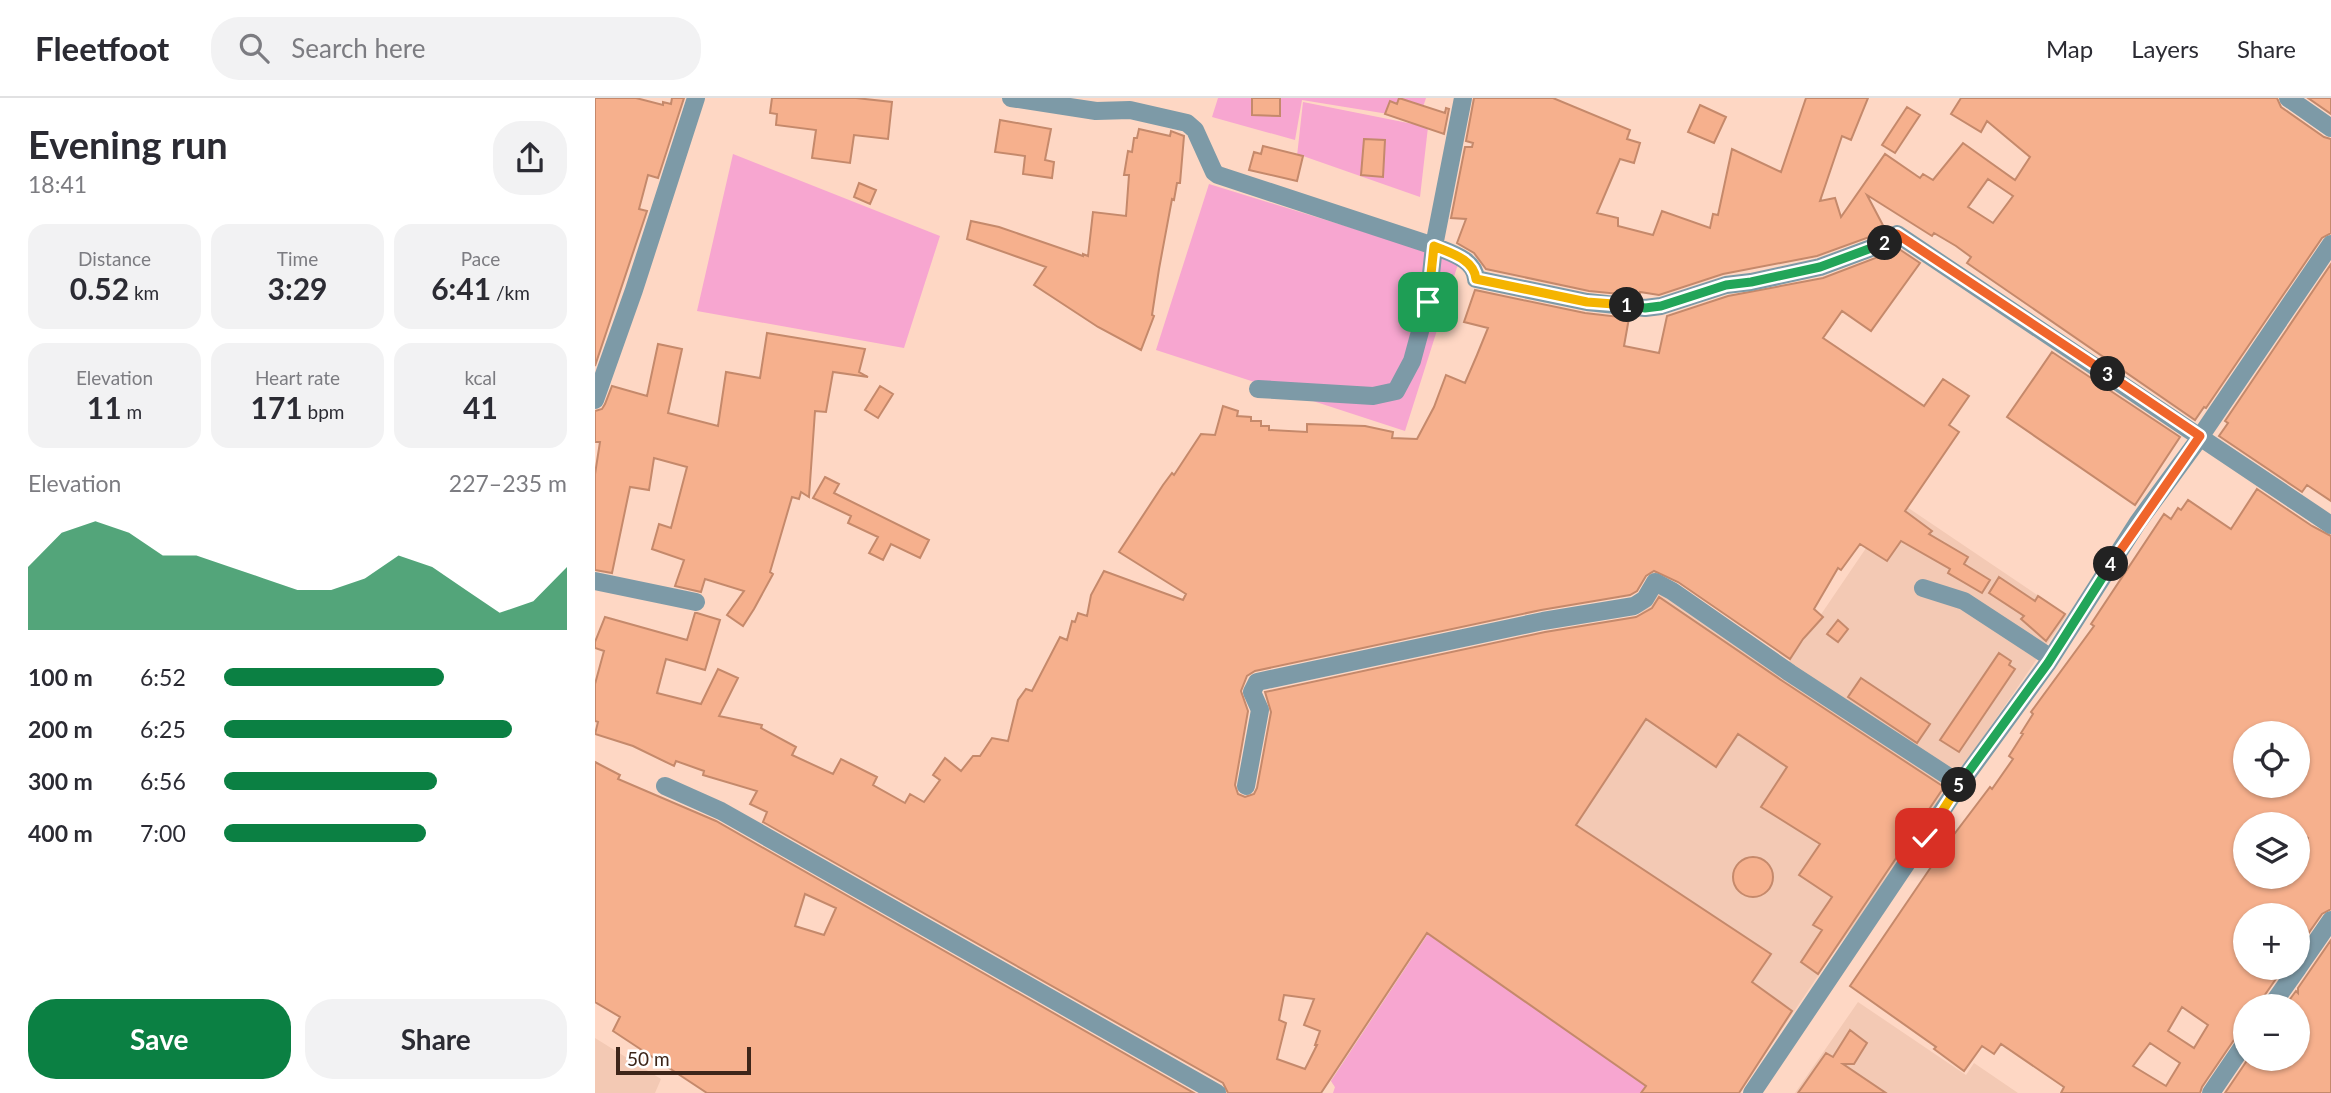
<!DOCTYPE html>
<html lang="en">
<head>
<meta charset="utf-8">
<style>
	:root { --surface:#fff; --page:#f2f2f3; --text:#2b2b33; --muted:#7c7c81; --line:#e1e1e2; --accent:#0b8043 }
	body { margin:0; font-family:Lato,sans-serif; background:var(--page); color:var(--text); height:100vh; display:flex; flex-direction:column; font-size:26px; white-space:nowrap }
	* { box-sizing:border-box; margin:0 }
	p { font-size:23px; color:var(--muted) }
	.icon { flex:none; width:38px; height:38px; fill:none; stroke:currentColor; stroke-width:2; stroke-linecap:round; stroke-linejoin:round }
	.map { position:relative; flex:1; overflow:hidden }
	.panel { display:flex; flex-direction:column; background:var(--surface); width:595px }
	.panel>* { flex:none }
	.controls { position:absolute; left:1638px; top:623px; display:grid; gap:14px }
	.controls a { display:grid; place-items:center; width:77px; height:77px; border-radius:50%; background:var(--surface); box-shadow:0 2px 5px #0004; font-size:35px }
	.scale { position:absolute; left:21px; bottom:18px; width:135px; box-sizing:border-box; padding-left:7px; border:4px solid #3d2519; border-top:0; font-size:19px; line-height:24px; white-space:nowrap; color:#3d2519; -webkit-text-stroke:5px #fff; paint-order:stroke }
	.pin { position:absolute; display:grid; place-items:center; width:60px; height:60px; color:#fff; margin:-30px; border-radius:14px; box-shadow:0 4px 10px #0006 }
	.km { position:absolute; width:35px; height:35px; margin:-18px; border-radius:50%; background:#222; color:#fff; font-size:19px; line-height:35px; text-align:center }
	.round { display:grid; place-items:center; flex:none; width:74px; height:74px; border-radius:28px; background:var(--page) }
	.head { display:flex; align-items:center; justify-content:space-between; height:119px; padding:0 28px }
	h1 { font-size:38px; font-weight:700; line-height:52px }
	.metrics { display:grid; grid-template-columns:repeat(3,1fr); gap:10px; height:119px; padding:7px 28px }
	.metrics div { display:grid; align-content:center; border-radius:18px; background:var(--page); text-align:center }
	.metrics b { font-size:30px; font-weight:700 }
	.metrics small { font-size:19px; font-weight:400 }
	.metrics p { font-size:19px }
	.chart { height:196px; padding:14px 28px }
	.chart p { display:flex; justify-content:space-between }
	.chart svg { width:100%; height:126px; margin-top:7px; fill:var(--accent); opacity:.7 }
	.button { display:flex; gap:14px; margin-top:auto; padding:14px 28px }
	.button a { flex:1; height:80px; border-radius:28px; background:var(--accent); color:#fff; font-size:28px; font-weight:700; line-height:80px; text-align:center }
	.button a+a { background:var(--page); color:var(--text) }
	ul { padding:0 28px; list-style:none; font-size:23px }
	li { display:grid; grid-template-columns:112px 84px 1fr; align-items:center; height:52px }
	li i { height:18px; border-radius:9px; background:var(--accent) }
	header { display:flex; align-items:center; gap:42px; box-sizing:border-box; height:98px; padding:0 35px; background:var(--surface); border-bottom:2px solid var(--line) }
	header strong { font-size:33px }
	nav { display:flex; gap:38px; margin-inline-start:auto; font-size:24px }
	.search { width:490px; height:63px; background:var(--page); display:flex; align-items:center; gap:18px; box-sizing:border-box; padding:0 24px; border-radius:28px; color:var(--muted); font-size:26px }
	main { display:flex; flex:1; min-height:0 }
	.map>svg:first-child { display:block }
	.built { fill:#f3c9b4 }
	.green { fill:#f7a6d0 }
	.building { fill:#f6b08d; stroke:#c5896b; stroke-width:2; fill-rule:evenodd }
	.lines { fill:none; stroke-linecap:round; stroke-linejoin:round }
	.minor { stroke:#7d9aa7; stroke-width:18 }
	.split-1-casing { stroke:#fff; stroke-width:14 }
	.split-2-casing { stroke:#fff; stroke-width:14 }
	.split-3-casing { stroke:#fff; stroke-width:14 }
	.split-4-casing { stroke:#fff; stroke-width:14 }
	.split-5-casing { stroke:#fff; stroke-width:14 }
	.split-6-casing { stroke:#fff; stroke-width:14 }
	.split-1 { stroke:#f5b400; stroke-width:9 }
	.split-2 { stroke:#22a559; stroke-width:9 }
	.split-3 { stroke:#f0652b; stroke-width:9 }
	.split-4 { stroke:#f0652b; stroke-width:9 }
	.split-5 { stroke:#22a559; stroke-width:9 }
	.split-6 { stroke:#f5b400; stroke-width:9 }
</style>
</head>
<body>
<header>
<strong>Fleetfoot</strong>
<div class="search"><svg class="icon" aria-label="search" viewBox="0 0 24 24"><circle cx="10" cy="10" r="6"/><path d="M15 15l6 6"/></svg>Search here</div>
<nav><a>Map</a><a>Layers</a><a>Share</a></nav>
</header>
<main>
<section class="panel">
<div class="head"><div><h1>Evening run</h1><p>18:41</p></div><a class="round"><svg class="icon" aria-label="share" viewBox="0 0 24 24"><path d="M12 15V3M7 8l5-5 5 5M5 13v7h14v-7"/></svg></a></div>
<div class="metrics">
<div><p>Distance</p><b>0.52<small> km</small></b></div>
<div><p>Time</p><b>3:29</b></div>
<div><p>Pace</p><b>6:41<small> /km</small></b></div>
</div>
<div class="metrics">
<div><p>Elevation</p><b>11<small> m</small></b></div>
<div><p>Heart rate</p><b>171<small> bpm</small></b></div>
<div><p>kcal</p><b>41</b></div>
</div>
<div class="chart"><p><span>Elevation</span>227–235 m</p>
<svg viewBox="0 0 160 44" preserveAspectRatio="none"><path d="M0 44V22L10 10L20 6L30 10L40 18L50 18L60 22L70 26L80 30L90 30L100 26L110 18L120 22L130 30L140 38L150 34L160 22V44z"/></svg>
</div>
<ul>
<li><b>100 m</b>6:52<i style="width:64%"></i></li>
<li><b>200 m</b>6:25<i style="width:84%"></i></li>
<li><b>300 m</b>6:56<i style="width:62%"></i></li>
<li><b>400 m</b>7:00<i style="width:59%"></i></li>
</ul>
<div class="button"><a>Save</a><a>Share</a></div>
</section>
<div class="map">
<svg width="1736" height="995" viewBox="0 0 1736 995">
	<rect width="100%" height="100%" fill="#fed7c4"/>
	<path class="built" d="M 1303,403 L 1472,517 L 1361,679 L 1193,565 Z
		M 1068,485 L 1360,681 L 1308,763 L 1239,854 L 1144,995 L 741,995 L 740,989 L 736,983 L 833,836 L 895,748 L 1020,551 Z
		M 1263,904 L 1371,977 L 1379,965 L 1423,995 L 1200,995 Z
		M 0,940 L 66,981 L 60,995 L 0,995 Z"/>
	<path class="green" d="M 623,0 L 831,0 L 824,21 L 707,2 L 700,42 L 617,19 Z
		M 708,4 L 833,29 L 825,99 L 708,58 L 702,58 Z
		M 138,56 L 345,138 L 309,250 L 102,213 Z
		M 614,86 L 864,163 L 810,333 L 561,252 Z
		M 833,836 L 1051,988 L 1046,995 L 738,995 L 740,989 L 736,983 Z"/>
	<path class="building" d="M 0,0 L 41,0 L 68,7 L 68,4 L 76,6 L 77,0 L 89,0 L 63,80 L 53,77 L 44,111 L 52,113 L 0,268 Z
		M 177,0 L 261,0 L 297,4 L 293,41 L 259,37 L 255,65 L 217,60 L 221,32 L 181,27 L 182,16 L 175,15 Z
		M 657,0 L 685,0 L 685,18 L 657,17 Z
		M 804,0 L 850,15 L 851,10 L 854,11 L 849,36 L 790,16 L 795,3 L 802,6 Z
		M 879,0 L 958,0 L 1035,32 L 1032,41 L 1045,45 L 1039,65 L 1025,61 L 1002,115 L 1023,120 L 1023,128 L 1058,137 L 1067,113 L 1115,130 L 1118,116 L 1123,117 L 1137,51 L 1186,74 L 1211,0 L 1273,0 L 1256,42 L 1247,38 L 1225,103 L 1240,100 L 1246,119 L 1290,56 L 1325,80 L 1328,76 L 1338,82 L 1368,45 L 1420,82 L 1435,59 L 1392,23 L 1386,34 L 1356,16 L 1366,0 L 1682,0 L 1686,9 L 1729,39 L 1736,41 L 1736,135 L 1727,140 L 1611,310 L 1609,309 L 1600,322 L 1372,165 L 1376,159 L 1361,148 L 1339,135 L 1337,138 L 1272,97 L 1291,133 L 1222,158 L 1128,176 L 1064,197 L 1045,194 L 1045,198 L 994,193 L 891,171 L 879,155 L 862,145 L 871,121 L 856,120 L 870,49 L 877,49 L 878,45 L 871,43 ZM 1393,81 L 1418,98 L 1398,125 L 1373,109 Z
		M 1713,0 L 1736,0 L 1736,16 Z
		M 1105,7 L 1131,19 L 1119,45 L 1093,34 Z
		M 1312,9 L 1325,17 L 1300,55 L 1287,47 Z
		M 405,22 L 456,31 L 450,62 L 459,64 L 457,80 L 428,76 L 430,58 L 400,54 Z
		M 544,31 L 575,38 L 576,33 L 589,38 L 585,85 L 582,85 L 579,102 L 577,101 L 564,171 L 557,217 L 559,218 L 546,252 L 503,229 L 439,187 L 451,169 L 372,141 L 376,123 L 404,129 L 488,158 L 488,156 L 493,158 L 498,114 L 531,118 L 534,77 L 529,77 L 533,53 L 537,54 L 539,40 L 542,40 Z
		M 769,41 L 790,42 L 788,79 L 766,77 Z
		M 668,48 L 708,58 L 702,83 L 654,72 L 659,54 L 666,56 Z
		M 264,85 L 281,92 L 275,106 L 259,99 Z
		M 1304,151 L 1325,165 L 1276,233 L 1247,213 L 1228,240 L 1329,308 L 1348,281 L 1374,298 L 1354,327 L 1364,334 L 1310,413 L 1337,433 L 1334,436 L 1373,459 L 1369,466 L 1395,482 L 1387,495 L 1353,475 L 1355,471 L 1306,443 L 1292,463 L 1265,446 L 1246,472 L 1243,470 L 1219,511 L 1228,519 L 1208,541 L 1195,561 L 1083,484 L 1059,473 L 1051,478 L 1042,493 L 1035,497 L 946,512 L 660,573 L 652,578 L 646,593 L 653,613 L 640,687 L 643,696 L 650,699 L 659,696 L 662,690 L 676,614 L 670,594 L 950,534 L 1041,519 L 1057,510 L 1064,499 L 1189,584 L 1349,689 L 1223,876 L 1206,864 L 1227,832 L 1218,827 L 1237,799 L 1204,777 L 1225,746 L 1166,709 L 1192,669 L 1143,636 L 1121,669 L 1051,621 L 981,727 L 1176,856 L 1157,884 L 1197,913 L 1144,995 L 1046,995 L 1051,988 L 832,835 L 726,995 L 633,995 L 628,985 L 168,724 L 172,714 L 155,706 L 162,693 L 108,677 L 109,673 L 81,663 L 79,668 L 38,648 L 0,636 L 3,624 L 0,623 L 0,586 L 9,553 L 0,550 L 0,544 L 10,519 L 92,542 L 100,515 L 102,515 L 125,522 L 110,572 L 71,561 L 62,595 L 106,606 L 123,571 L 143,580 L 124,618 L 167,627 L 166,630 L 201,649 L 197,657 L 238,676 L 246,661 L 282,679 L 278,687 L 310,705 L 315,696 L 329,704 L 345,682 L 338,677 L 350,660 L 366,673 L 378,658 L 385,658 L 397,640 L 413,643 L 423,602 L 431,591 L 437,593 L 465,539 L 472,542 L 477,523 L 480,524 L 483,515 L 492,518 L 496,497 L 509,473 L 588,502 L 591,496 L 524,454 L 568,387 L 577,375 L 579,377 L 606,336 L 620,337 L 628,308 L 643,313 L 642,318 L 656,319 L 656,323 L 666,323 L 666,328 L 674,328 L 674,332 L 712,334 L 712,326 L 770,328 L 798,334 L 797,340 L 822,341 L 839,309 L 851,277 L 870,285 L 882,257 L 893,230 L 869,224 L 880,192 L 990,215 L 1034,220 L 1029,248 L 1064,255 L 1072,218 L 1133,198 L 1228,180 ZM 689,897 L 719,901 L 709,927 L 725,933 L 720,947 L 722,947 L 710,971 L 682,961 L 691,925 L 684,922 Z
		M 1736,166 L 1736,403 L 1712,387 L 1707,394 L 1624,338 L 1633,325 L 1630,323 Z
		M 172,235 L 270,251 L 264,274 L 273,279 L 238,274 L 231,314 L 220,313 L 214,399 L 206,394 L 204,401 L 197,399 L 175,474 L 178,476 L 159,511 L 148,528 L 132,517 L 149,493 L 110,481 L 106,494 L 80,488 L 89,462 L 57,451 L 64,426 L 76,430 L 92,369 L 59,360 L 54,392 L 35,389 L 17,475 L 0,472 L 0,376 L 5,344 L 0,344 L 0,313 L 7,311 L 10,306 L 17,288 L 52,298 L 63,246 L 87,251 L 73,315 L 123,328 L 131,274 L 165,280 Z
		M 1457,254 L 1585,339 L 1540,407 L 1412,319 Z
		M 285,288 L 298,296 L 283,320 L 270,312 Z
		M 230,379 L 244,386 L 239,395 L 334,442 L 325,460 L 296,446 L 288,462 L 274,455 L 283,439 L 253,425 L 256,418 L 218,400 Z
		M 1662,391 L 1717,428 L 1736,438 L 1736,811 L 1727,816 L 1703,850 L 1703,817 L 1650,817 L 1650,870 L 1673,870 L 1683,878 L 1667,901 L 1665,908 L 1650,908 L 1650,934 L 1641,939 L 1607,989 L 1605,995 L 1466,995 L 1469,989 L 1406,946 L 1399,956 L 1387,948 L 1369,973 L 1339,951 L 1341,949 L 1255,888 L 1351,747 L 1395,689 L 1397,691 L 1418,661 L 1414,658 L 1428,636 L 1426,635 L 1438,616 L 1436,614 L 1499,528 L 1496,526 L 1569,416 L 1576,421 L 1583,410 L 1586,412 L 1593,402 L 1636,431 ZM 1650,635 L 1703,635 L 1703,688 L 1650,688 ZM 1650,726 L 1703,726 L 1703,732 L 1713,740 L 1703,755 L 1703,779 L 1650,779 ZM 1587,909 L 1613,927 L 1599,950 L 1573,933 ZM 1555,945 L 1585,965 L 1571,988 L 1538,968 Z
		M 1404,479 L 1440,503 L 1443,498 L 1470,516 L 1451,543 L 1426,521 L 1429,518 L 1394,495 Z
		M 1243,522 L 1253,531 L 1243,544 L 1232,536 Z
		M 1404,555 L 1416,563 L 1414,567 L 1420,571 L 1364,654 L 1345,642 Z
		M 1266,580 L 1335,626 L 1322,645 L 1253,599 Z
		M 0,664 L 25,677 L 23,681 L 121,723 L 599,995 L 112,995 L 18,933 L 25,919 L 0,904 ZM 210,796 L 241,810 L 229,837 L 200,828 Z
		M1138 779a20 20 0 1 1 40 0a20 20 0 1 1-40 0Z
		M 1736,842 L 1736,995 L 1630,995 L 1653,961 L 1703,961 L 1703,908 L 1690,908 L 1701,893 L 1703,895 L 1703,890 Z
		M 1255,932 L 1272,945 L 1259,966 L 1248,966 L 1291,995 L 1203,995 L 1231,955 L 1238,959 Z"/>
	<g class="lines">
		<path class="minor" d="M 416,0 L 501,13 L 535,12 L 592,25 L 600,32 L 619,74 L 623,77 L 839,148 C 855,155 880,161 881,181 L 992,204 L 1050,210 L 1066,208 L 1131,187 L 1156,184 L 1225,169 L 1298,142 L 1302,136 L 1736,427
			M 1693,0 L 1736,30
			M 663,291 L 778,298 L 801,293 L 817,263 L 833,204 L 839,148 L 868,0
			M 0,302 L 39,192 L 101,0
			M 0,483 L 101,504
			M 1328,490 L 1369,503 L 1456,560
			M 70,688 L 126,713 L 622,995
			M 651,688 L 665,612 L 657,594 L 662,584 L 948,523 L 1039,508 L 1050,501 L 1060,484 L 1077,493 L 1195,575 L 1365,686
			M 1703,870 L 1736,822
			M 1676,908 L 1703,870
			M 1157,995 L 1365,686 L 1453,565 L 1543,424 L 1601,345 L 1736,146
			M 1616,995 L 1650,945"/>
	</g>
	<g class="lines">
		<defs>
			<path id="split-1" d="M 833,204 L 839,148 C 855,155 879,161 881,181 L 992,204 L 1032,207"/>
			<path id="split-2" d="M 1032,207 L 1050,210 L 1066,208 L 1131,187 L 1156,184 L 1225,169 L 1290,145"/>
			<path id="split-3" d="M 1290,145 L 1298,142 L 1302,136 L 1513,276"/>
			<path id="split-4" d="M 1513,276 L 1605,338 L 1516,466"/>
			<path id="split-5" d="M 1364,687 L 1453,565 L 1516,466"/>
			<path id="split-6" d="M 1330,740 L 1364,687"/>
		</defs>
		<use href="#split-1" class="split-1-casing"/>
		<use href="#split-2" class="split-2-casing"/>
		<use href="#split-3" class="split-3-casing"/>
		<use href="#split-4" class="split-4-casing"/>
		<use href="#split-5" class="split-5-casing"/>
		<use href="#split-6" class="split-6-casing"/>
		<use href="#split-1" class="split-1"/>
		<use href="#split-2" class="split-2"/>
		<use href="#split-3" class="split-3"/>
		<use href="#split-4" class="split-4"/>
		<use href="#split-5" class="split-5"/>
		<use href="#split-6" class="split-6"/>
	</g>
</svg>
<div class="controls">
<a><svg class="icon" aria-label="locate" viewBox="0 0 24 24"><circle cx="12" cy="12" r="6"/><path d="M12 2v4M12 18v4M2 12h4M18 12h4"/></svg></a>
<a><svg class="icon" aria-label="layers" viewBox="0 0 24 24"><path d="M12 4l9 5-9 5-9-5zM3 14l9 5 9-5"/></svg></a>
<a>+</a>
<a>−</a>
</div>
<div class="scale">50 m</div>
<div class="pin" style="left:833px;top:204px;background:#1e9e55"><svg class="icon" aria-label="arrive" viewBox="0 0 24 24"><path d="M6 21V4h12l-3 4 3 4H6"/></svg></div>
<div class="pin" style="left:1330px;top:740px;background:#d93025"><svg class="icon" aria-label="check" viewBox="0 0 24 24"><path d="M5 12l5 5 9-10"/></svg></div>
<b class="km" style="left:1032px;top:207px">1</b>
<b class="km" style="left:1290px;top:145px">2</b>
<b class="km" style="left:1513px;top:276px">3</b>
<b class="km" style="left:1516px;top:466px">4</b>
<b class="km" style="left:1364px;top:687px">5</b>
</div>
</main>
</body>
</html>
